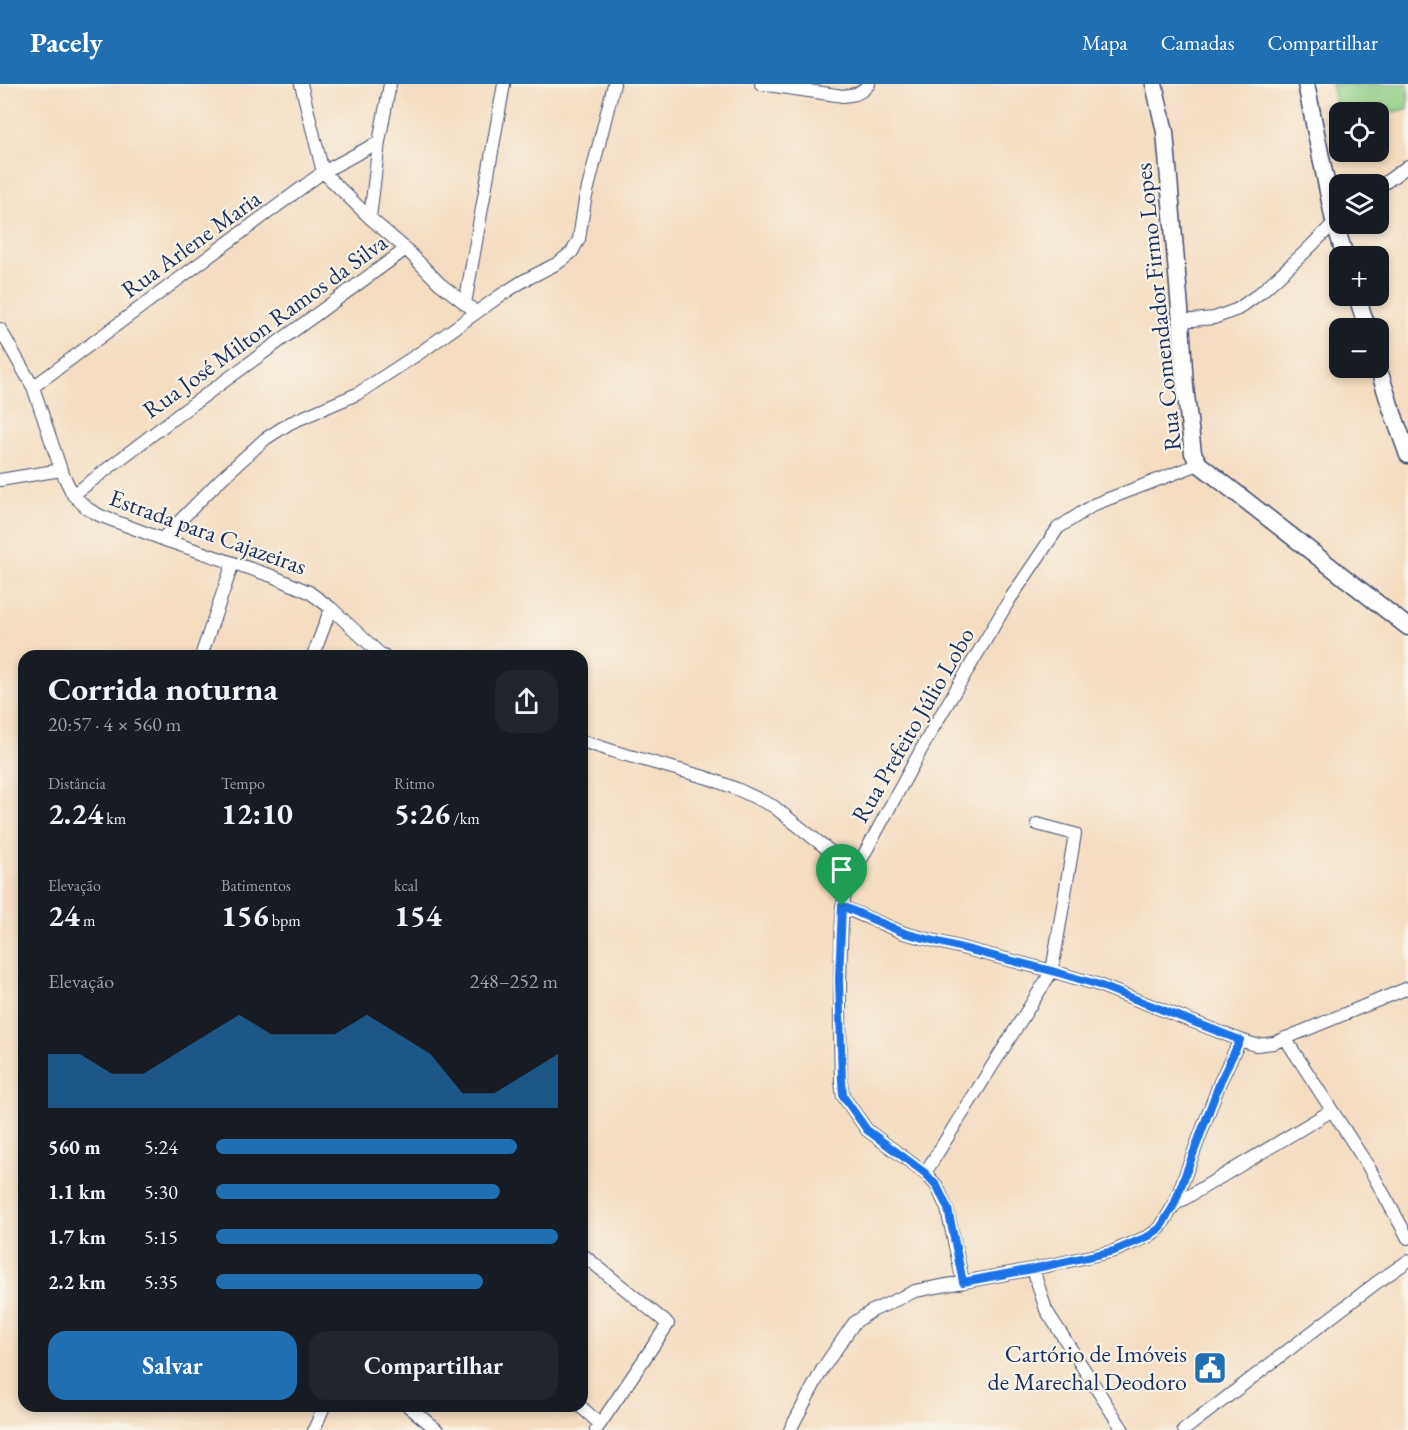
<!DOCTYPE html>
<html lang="pt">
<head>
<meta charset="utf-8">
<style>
	:root { --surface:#171b24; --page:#20242c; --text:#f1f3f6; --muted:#9ea1a6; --accent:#1f6fb2 }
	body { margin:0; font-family:"EB Garamond",serif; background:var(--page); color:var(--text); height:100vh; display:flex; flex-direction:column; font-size:22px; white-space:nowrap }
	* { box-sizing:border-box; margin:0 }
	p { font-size:20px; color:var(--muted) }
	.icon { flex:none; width:33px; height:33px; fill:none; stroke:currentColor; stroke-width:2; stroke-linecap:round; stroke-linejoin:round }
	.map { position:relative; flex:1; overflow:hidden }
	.side { position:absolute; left:18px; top:566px; width:570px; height:762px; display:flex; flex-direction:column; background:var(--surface); border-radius:18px; box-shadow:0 3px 9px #0003 }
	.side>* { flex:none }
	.fabs { position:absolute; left:1329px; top:18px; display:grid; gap:12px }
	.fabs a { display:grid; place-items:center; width:60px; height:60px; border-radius:12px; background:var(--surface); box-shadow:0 3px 9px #0003; font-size:30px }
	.pin { position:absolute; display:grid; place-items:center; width:51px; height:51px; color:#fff; margin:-62px -26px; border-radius:50% 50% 50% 0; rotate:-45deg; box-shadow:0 0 6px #0007 }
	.pin .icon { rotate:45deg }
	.round { display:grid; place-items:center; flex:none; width:63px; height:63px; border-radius:18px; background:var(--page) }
	.summary { display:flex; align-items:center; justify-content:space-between; height:102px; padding:0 30px }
	h1 { font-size:33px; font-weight:700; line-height:45px }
	.figures { display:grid; grid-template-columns:repeat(3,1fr); gap:9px; height:102px; padding:6px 30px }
	.figures div { display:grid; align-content:center }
	.figures b { font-size:30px; font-weight:700 }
	.figures small { font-size:16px; font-weight:400 }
	.figures p { font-size:16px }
	.chart { height:168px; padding:12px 30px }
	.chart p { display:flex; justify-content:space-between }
	.chart svg { width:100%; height:108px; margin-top:6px; fill:var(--accent); opacity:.7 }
	.primary-button { display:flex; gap:12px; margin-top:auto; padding:12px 30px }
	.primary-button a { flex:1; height:69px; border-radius:18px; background:var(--accent); color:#fff; font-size:24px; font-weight:700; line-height:69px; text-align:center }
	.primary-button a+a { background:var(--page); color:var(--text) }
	ul { padding:0 30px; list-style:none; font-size:20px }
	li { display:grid; grid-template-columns:96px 72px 1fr; align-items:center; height:45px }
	li i { height:15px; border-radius:8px; background:var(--accent) }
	header { display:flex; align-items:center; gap:36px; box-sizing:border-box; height:84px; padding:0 30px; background:var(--accent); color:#fff }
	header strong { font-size:28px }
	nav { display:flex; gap:33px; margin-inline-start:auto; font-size:21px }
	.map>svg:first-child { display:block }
	.green { fill:#8ecc82; stroke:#547e70; stroke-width:1.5 }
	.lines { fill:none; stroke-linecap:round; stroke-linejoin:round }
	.street-casing { stroke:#3c496d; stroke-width:14 }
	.secondary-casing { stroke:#3c496d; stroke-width:19 }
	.street { stroke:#fff; stroke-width:12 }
	.secondary { stroke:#fff; stroke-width:16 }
	.route-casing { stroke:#fff; stroke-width:12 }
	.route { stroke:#1a73e8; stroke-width:8 }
	.labels { text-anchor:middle; stroke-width:4.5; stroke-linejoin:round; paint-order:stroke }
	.street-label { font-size:24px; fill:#1b2f5e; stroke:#f7f3e8 }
	.poi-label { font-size:24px; fill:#1b2f5e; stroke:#f7f3e8; text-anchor:end }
</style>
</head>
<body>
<header>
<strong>Pacely</strong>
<nav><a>Mapa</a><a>Camadas</a><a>Compartilhar</a></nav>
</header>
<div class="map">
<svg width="1408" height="1346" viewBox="0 0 1408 1346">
	<rect width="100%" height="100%" fill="#f7f3e8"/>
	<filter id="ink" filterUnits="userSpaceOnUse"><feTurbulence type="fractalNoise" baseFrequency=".0167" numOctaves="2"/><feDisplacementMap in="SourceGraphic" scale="12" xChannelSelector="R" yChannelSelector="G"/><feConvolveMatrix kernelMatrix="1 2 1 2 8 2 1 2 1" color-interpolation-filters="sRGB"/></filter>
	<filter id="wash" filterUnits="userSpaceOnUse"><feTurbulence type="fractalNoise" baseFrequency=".008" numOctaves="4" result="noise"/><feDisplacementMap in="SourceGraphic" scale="24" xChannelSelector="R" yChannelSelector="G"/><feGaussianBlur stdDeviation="1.35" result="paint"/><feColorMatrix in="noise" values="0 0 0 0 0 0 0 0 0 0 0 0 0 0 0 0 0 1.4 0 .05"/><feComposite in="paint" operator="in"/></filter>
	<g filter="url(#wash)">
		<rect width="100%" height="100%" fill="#f4ddc1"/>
		<path class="green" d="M 1331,0 L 1408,0 L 1408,25 L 1379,31 L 1378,28 L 1340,28 L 1339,35 Z"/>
	</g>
	<g filter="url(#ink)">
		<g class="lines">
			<defs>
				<path id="street" d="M 761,0 L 843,12 L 856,10 L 863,6 L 869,0
					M 1378,104 L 1408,82
					M 370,134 L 379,58 L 390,0
					M 406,165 L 439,199 L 471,224
					M 465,220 L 504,0
					M 1181,237 L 1214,234 L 1238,225 L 1260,209 L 1304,169 L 1340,133
					M 0,245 L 33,303 L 61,386 L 73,411 L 88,425 L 101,432 L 162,455 L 272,492 L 309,508 L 331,524 L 379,569 L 385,572
					M 33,303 L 323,88 L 379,58
					M 0,396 L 61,386
					M 73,411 L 178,331 L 406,165 L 370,134 L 323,88 L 301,0
					M 162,455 L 220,396 L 265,355 L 290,339 L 357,310 L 424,266 L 501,211 L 523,197 L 558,179 L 572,168 L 579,155 L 585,116 L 614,0
					M 201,572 L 233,479
					M 313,572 L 331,524
					M 582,657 L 619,669 L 708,694 L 737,705 L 773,722 L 855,787
					M 842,823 L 904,849 L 1052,887 L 1096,900 L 1240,956 L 1256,961 L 1274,959 L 1408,904
					M 1285,954 L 1368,1082 L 1408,1154
					M 925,1089 L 1052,887 L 1075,750 L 1037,740
					M 1174,1121 L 1220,998 L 1240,956
					M 582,1170 L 668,1240 L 596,1346
					M 1033,1185 L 1046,1226 L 1123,1346
					M 963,1198 L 947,1125 L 937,1102 L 925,1089 L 867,1046 L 843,1012 L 841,997 C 840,952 839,907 841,863 C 842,838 840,808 855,787 L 933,644 L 1010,515 L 1058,444 L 1095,420 L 1199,380
					M 408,1322 L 437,1346
					M 580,1322 L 600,1340
					M 314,1346 L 324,1322
					M 790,1346 L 823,1284 L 854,1239 L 870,1228 L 915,1207 L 1033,1185 L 1114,1167 L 1149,1152 L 1160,1144 L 1174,1121 L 1331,1027
					M 1184,1346 L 1376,1199 L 1408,1177"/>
				<path id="secondary" d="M 1154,0 L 1165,48 L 1181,237 L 1185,303 L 1193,369 L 1199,380 L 1408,543
					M 1306,0 L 1334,137 L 1345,172
					M 1357,212 L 1367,244
					M 1378,283 L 1390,321 L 1408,371"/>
			</defs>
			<use href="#street" class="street-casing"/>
			<use href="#secondary" class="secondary-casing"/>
			<use href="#street" class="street"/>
			<use href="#secondary" class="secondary"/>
		</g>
	</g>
	<g class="lines" filter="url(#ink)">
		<defs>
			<path id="route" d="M 842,822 L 904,849 L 1052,887 L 1096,900 L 1240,956 L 1220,998 L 1174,1121 L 1160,1144 L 1149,1152 L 1114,1167 L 1032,1185 L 963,1198 L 948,1125 L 937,1102 L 925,1089 L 867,1046 L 843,1012 L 842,997 L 839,895 Z"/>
		</defs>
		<use href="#route" class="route-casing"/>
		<use href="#route" class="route"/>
	</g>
	<defs>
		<symbol id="civic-square" viewBox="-11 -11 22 22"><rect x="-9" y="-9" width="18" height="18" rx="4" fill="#1f6fb2" stroke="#f7f3e8"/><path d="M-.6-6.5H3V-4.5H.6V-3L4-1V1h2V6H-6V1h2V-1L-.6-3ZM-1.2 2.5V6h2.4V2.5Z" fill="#fff"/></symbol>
	</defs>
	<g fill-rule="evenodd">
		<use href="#civic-square" x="1191" y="1265" width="38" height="38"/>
	</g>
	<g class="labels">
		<g class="street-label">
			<text transform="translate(191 160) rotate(-36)" y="8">Rua Arlene Maria</text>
			<text transform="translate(1158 223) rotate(-96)" y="8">Rua Comendador Firmo Lopes</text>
			<text transform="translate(265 242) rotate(-36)" y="8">Rua José Milton Ramos da Silva</text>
			<text transform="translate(208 448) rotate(20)" y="8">Estrada para Cajazeiras</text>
			<text transform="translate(913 641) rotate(-60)" y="8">Rua Prefeito Júlio Lobo</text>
		</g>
		<g class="poi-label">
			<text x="1187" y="1278">Cartório de Imóveis<tspan x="1187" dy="28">de Marechal Deodoro</tspan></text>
		</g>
	</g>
</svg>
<div class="fabs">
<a><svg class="icon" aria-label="locate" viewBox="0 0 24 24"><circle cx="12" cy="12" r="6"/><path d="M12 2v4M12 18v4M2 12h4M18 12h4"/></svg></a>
<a><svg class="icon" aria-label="layers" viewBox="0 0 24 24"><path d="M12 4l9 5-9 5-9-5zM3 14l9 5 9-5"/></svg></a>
<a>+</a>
<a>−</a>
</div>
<div class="pin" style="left:842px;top:822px;background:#1e9e55"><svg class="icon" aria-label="arrive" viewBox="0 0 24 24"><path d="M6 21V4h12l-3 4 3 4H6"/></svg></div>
<section class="side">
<div class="summary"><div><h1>Corrida noturna</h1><p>20:57 · 4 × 560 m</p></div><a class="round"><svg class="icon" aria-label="share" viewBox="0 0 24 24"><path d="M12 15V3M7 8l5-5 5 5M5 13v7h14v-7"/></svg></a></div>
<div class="figures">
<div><p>Distância</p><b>2.24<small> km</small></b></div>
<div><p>Tempo</p><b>12:10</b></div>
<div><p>Ritmo</p><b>5:26<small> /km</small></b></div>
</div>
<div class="figures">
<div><p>Elevação</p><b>24<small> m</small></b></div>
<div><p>Batimentos</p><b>156<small> bpm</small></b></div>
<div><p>kcal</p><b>154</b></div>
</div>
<div class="chart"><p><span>Elevação</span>248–252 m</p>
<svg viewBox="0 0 160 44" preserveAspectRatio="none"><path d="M0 44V22L10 22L20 30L30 30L40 22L50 14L60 6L70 14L80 14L90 14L100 6L110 14L120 22L130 38L140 38L150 30L160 22V44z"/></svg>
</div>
<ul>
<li><b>560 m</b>5:24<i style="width:88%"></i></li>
<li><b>1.1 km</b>5:30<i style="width:83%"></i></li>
<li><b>1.7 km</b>5:15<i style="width:100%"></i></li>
<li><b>2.2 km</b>5:35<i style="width:78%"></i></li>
</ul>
<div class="primary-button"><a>Salvar</a><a>Compartilhar</a></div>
</section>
</div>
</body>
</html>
